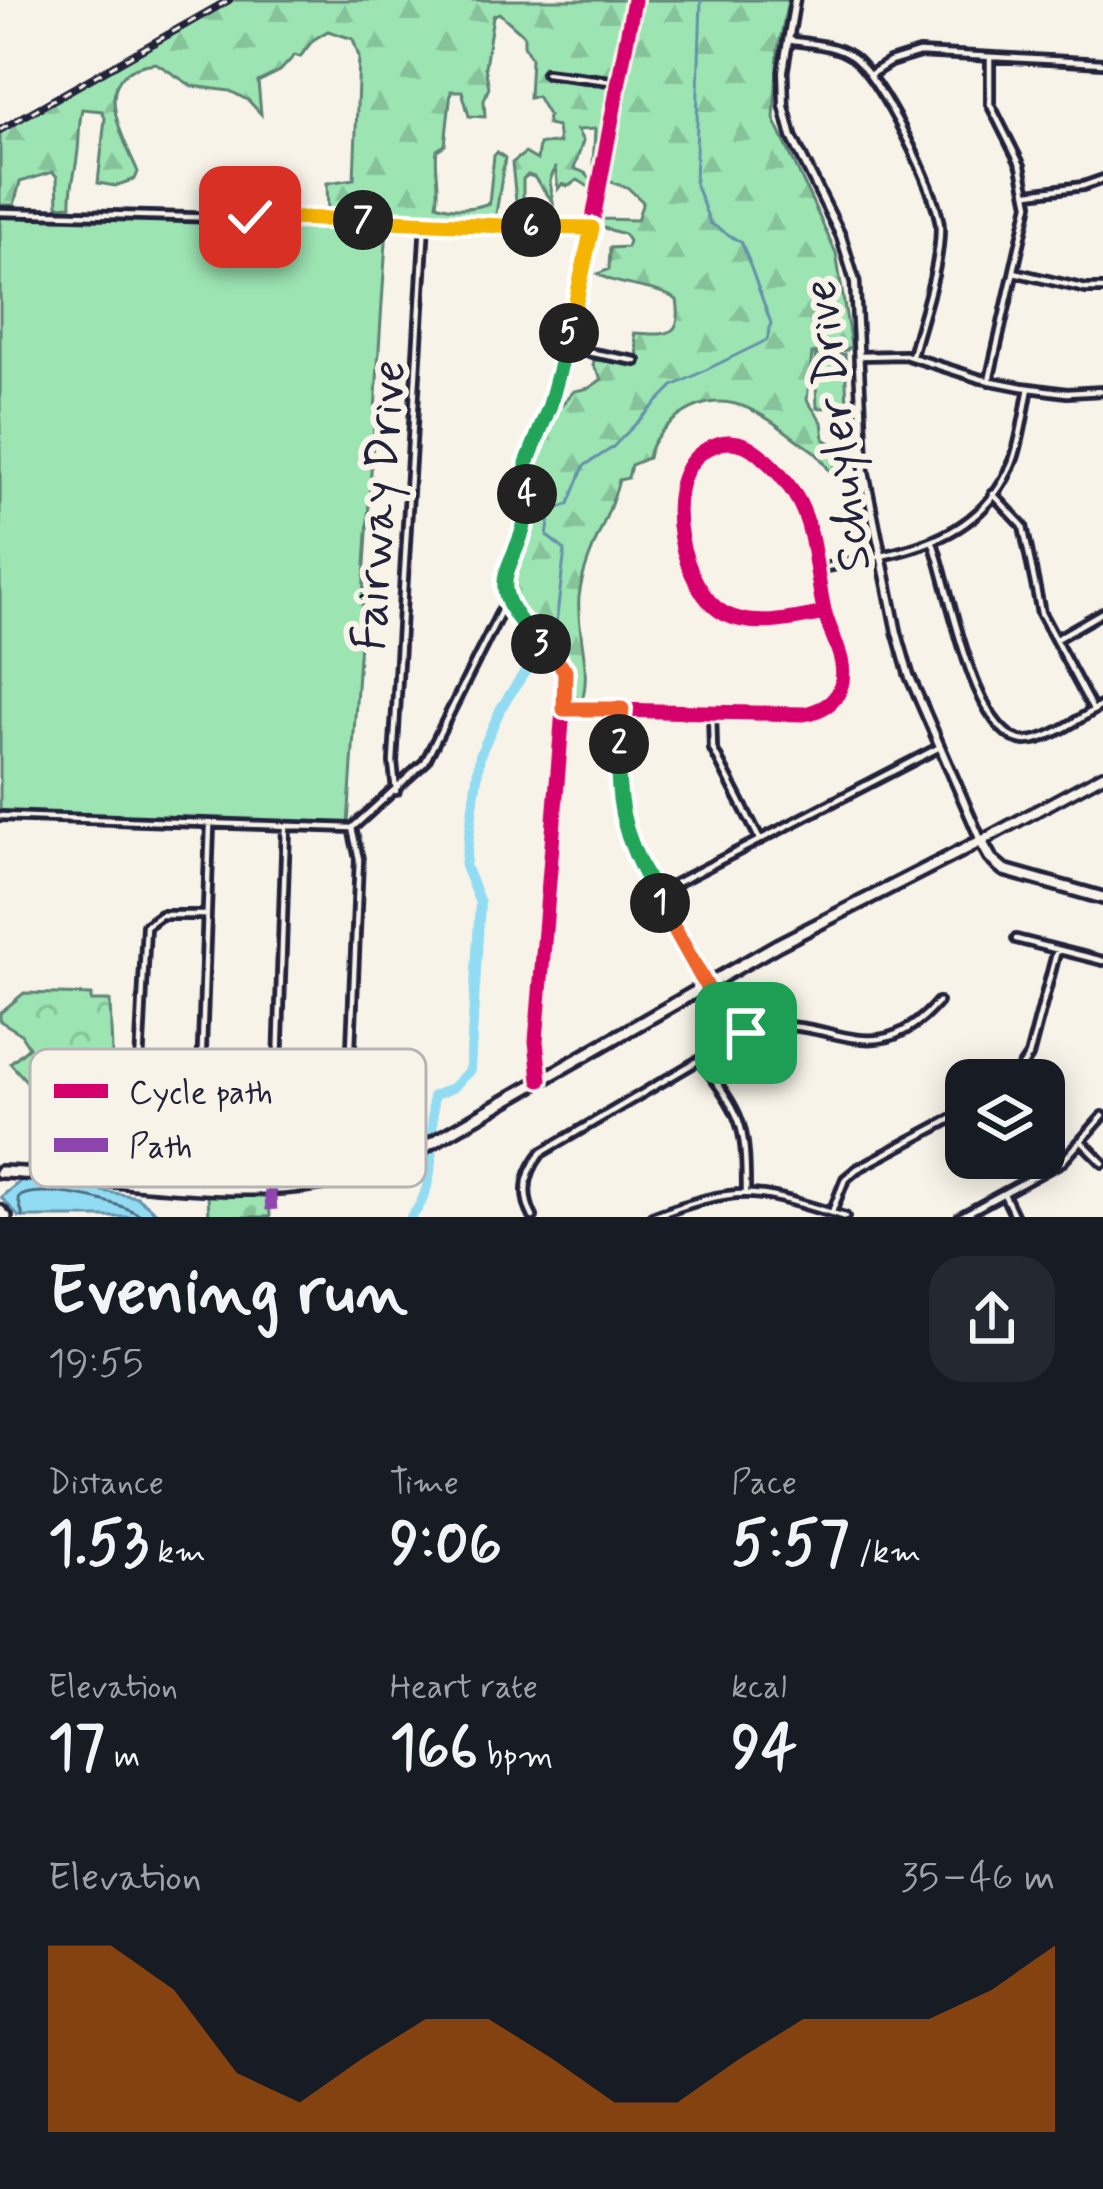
<!DOCTYPE html>
<html lang="en">
<head>
<meta charset="utf-8">
<style>
	:root { --surface:#171b24; --page:#242831; --text:#f1f3f6; --muted:#9ea1a6; --accent:#b45309 }
	body { margin:0; font-family:Mynerve,sans-serif; background:var(--page); color:var(--text); height:100vh; display:flex; flex-direction:column; font-size:45px; white-space:nowrap }
	* { box-sizing:border-box; margin:0 }
	p { font-size:39px; color:var(--muted) }
	.icon { flex:none; width:66px; height:66px; fill:none; stroke:currentColor; stroke-width:2; stroke-linecap:round; stroke-linejoin:round }
	.map { position:relative; height:1217px; overflow:hidden }
	.drawer { display:flex; flex-direction:column; background:var(--surface); flex:1 }
	.drawer>* { flex:none }
	.controls { position:absolute; left:945px; top:1059px; display:grid; gap:24px }
	.controls a { display:grid; place-items:center; width:120px; height:120px; border-radius:24px; background:var(--surface); box-shadow:0 6px 30px #0003; font-size:60px }
	.pin { position:absolute; display:grid; place-items:center; width:102px; height:102px; color:#fff; margin:-51px; border-radius:24px; box-shadow:0 6px 18px #0006 }
	.km { position:absolute; width:60px; height:60px; margin:-30px; border-radius:50%; background:#222; color:#fff; font-size:33px; line-height:60px; text-align:center }
	.round { display:grid; place-items:center; flex:none; width:126px; height:126px; border-radius:36px; background:var(--page) }
	.summary { display:flex; align-items:center; justify-content:space-between; height:204px; padding:0 48px }
	h1 { font-size:66px; font-weight:800; line-height:90px }
	.figures { display:grid; grid-template-columns:repeat(3,1fr); gap:18px; height:204px; padding:12px 48px }
	.figures div { display:grid; align-content:center }
	.figures b { font-size:60px; font-weight:800 }
	.figures small { font-size:33px; font-weight:400 }
	.figures p { font-size:33px }
	.chart { height:336px; padding:24px 48px }
	.chart p { display:flex; justify-content:space-between }
	.chart svg { width:100%; height:216px; margin-top:12px; fill:var(--accent); opacity:.7 }
	.map>svg:first-child { display:block }
	.green { fill:#9ce4b2; stroke:#5f8376; stroke-width:3 }
	.forest { fill:url(#forest-firs); stroke:#5f8376; stroke-width:3 }
	.cemetery { fill:url(#cemetery-stones); stroke:#5f8376; stroke-width:3 }
	.park { fill:url(#park-crowns); stroke:#5f8376; stroke-width:3 }
	.water { fill:#91dcf2; stroke:#6592a9; stroke-width:3 }
	.lines { fill:none; stroke-linecap:round; stroke-linejoin:round }
	.shore { stroke:#4e6c84; stroke-width:3 }
	.stream { stroke:#6592a9; stroke-width:3 }
	.river { stroke:#91dcf2; stroke-width:10 }
	.minor-casing { stroke:#22223b; stroke-width:14 }
	.tertiary-casing { stroke:#22223b; stroke-width:15 }
	.secondary-casing { stroke:#22223b; stroke-width:16 }
	.primary-casing { stroke:#22223b; stroke-width:18 }
	.minor { stroke:#f7f3e8; stroke-width:4.5 }
	.tertiary { stroke:#f7f3e8; stroke-width:6 }
	.secondary { stroke:#f7f3e8; stroke-width:8 }
	.primary { stroke:#f7f3e8; stroke-width:9 }
	.rail-casing { stroke:#22223b; stroke-width:8 }
	.rail { stroke:#f7f3e8; stroke-width:3; stroke-dasharray:9; stroke-linecap:butt }
	.quiet { stroke:#8e44ad; stroke-width:12; stroke-dasharray:24 12; stroke-linecap:butt }
	.cycleway-casing { stroke:#f7f3e8; stroke-width:22 }
	.cycleway { stroke:#d6006c; stroke-width:15 }
	.split-1-casing { stroke:#fff; stroke-width:24 }
	.split-2-casing { stroke:#fff; stroke-width:24 }
	.split-3-casing { stroke:#fff; stroke-width:24 }
	.split-4-casing { stroke:#fff; stroke-width:24 }
	.split-5-casing { stroke:#fff; stroke-width:24 }
	.split-6-casing { stroke:#fff; stroke-width:24 }
	.split-7-casing { stroke:#fff; stroke-width:24 }
	.split-8-casing { stroke:#fff; stroke-width:24 }
	.split-1 { stroke:#f0652b; stroke-width:15 }
	.split-2 { stroke:#22a559; stroke-width:15 }
	.split-3 { stroke:#f0652b; stroke-width:15 }
	.split-4 { stroke:#22a559; stroke-width:15 }
	.split-5 { stroke:#22a559; stroke-width:15 }
	.split-6 { stroke:#f5b400; stroke-width:15 }
	.split-7 { stroke:#f5b400; stroke-width:15 }
	.split-8 { stroke:#f5b400; stroke-width:15 }
	.labels { text-anchor:middle; stroke-width:12; stroke-linejoin:round; paint-order:stroke }
	.street-label { font-size:48px; fill:#22223b; stroke:#f7f3e8 }
	.key { fill:#f7f3e8; stroke:#b7b4b4; stroke-width:3 }
	.key-label { font-size:33px; fill:#22223b }
</style>
</head>
<body>
<div class="map">
<svg width="1103" height="1217" viewBox="0 0 1103 1217">
	<defs>
		<pattern id="forest-firs" width="22" height="20" patternUnits="userSpaceOnUse" patternTransform="scale(3)"><rect width="22" height="20" fill="#9ce4b2"/><path d="M5 1l3.5 6h-7zM16 11l3.5 6h-7z" fill="#86c39a"/></pattern>
		<pattern id="cemetery-stones" width="16" height="16" patternUnits="userSpaceOnUse" patternTransform="scale(3)"><rect width="16" height="16" fill="#9ce4b2"/><path d="M2 7V4a2 2 0 0 1 4 0v3zM10 15v-3a2 2 0 0 1 4 0v3z" fill="#86c39a"/></pattern>
		<pattern id="park-crowns" width="20" height="18" patternUnits="userSpaceOnUse" patternTransform="scale(3)"><rect width="20" height="18" fill="#9ce4b2"/><path d="M2 6a3 3 0 1 1 6 0M12 15a3 3 0 1 1 6 0" fill="none" stroke="#86c39a"/></pattern>
	</defs>
	<rect width="100%" height="100%" fill="#f7f3e8"/>
	<filter id="ink" filterUnits="userSpaceOnUse"><feTurbulence type="fractalNoise" baseFrequency=".00833" numOctaves="2"/><feDisplacementMap in="SourceGraphic" scale="24" xChannelSelector="R" yChannelSelector="G"/><feConvolveMatrix kernelMatrix="1 2 1 2 8 2 1 2 1" color-interpolation-filters="sRGB"/></filter>
	<g filter="url(#ink)">
		<path class="green" d="M 0,216 L 387,227 L 348,825 L 0,811 Z"/>
		<path class="forest" d="M 231,0 L 629,0 L 598,176 L 593,165 L 595,129 L 577,130 L 583,141 L 574,169 C 584,171 593,176 592,189 L 578,180 L 568,186 L 562,184 L 558,189 L 555,167 L 550,181 L 553,202 L 534,177 L 528,175 L 523,179 L 523,222 L 518,220 L 512,163 L 525,153 L 537,160 L 539,144 L 559,143 L 557,127 L 547,125 L 548,115 L 537,96 L 529,98 L 531,58 L 524,45 L 524,35 L 499,13 L 493,16 L 485,67 L 489,87 L 484,100 L 485,117 L 469,116 L 462,91 L 451,91 L 445,145 L 437,150 C 434,169 441,184 437,204 C 452,210 474,209 489,203 L 494,155 L 497,152 L 505,158 L 495,220 L 328,213 L 327,183 L 354,179 L 359,57 L 353,39 L 328,31 L 313,40 L 300,57 L 295,55 L 280,71 L 258,82 L 261,114 L 249,101 L 230,91 L 192,86 L 156,63 C 86,70 121,133 138,172 L 135,179 L 115,186 L 98,183 L 105,118 L 102,111 L 82,109 C 78,125 80,141 77,158 C 75,175 70,186 71,205 L 58,206 L 57,177 L 53,172 L 20,182 L 14,205 L 0,205 L 0,132 Z
			M 639,0 L 788,0 L 778,51 L 774,119 L 836,253 L 851,346 L 847,350 L 812,353 L 807,400 L 822,422 L 824,439 L 849,454 L 842,472 L 831,473 C 812,445 815,454 792,436 C 754,407 718,385 674,420 C 662,429 650,443 648,458 L 631,465 L 628,478 L 619,480 C 609,521 584,555 579,597 C 576,632 592,667 582,701 L 575,699 L 562,656 L 512,602 L 508,585 L 530,523 L 532,472 L 551,417 L 574,391 L 589,388 L 602,379 L 593,366 L 594,360 L 640,365 L 634,333 C 662,334 684,341 677,300 C 654,285 622,288 598,274 L 609,269 L 610,248 L 627,247 L 629,241 L 624,234 L 597,226 L 600,219 L 637,220 L 643,202 L 627,187 L 608,181 Z"/>
		<path class="cemetery" d="M 269,1191 L 270,1217 L 209,1217 L 208,1193 Z"/>
		<path class="park" d="M 845,354 L 847,407 L 817,408 L 815,355 Z
			M 24,993 L 91,995 L 91,1001 L 110,1001 L 114,1105 L 67,1102 L 60,1079 L 47,1071 L 29,1084 L 10,1063 L 29,1047 L 20,1033 L 0,1021 L 0,1013 Z"/>
		<path class="water" d="M 23,1179 L 96,1184 L 102,1191 L 137,1197 L 162,1217 L 19,1217 L 1,1197 Z"/>
		<g class="lines">
			<path class="shore" d="M 23,1217 L 18,1198 C 35,1182 126,1202 142,1217"/>
			<path class="stream" d="M 554,640 L 565,550 L 547,536 L 551,511 L 569,504 L 584,466 L 612,448 L 673,386 L 767,340 L 771,323 L 742,243 L 710,223 L 695,183 L 701,0"/>
			<path class="river" d="M 411,1217 C 438,1188 431,1134 433,1096 L 452,1088 L 470,1070 L 480,903 L 465,866 L 480,755 L 501,708 L 524,673 L 546,657"/>
			<defs>
				<path id="minor" d="M 788,40 C 809,44 833,44 851,56 C 879,74 939,194 940,228 C 940,269 922,316 912,356
					M 546,73 L 618,82
					M 871,74 L 890,62 L 919,53 L 1103,63
					M 1029,193 L 1083,186 L 1103,179
					M 0,212 L 592,228
					M 1014,272 L 1086,289 L 1103,289
					M 565,348 L 636,361
					M 859,356 L 905,355 L 981,379 L 1022,387 L 1067,393 L 1103,391
					M 989,381 L 1029,204 L 1021,166 L 990,104 L 990,57
					M 993,494 L 1023,526 L 1041,613 L 1093,710
					M 933,543 C 949,584 973,740 1026,741 C 1050,741 1082,716 1103,705
					M 817,569 C 894,553 979,547 1013,461 C 1021,439 1024,412 1029,388
					M 1056,639 L 1103,612
					M 564,709 L 804,714 C 819,711 834,705 840,689 C 850,662 830,636 824,610 C 809,540 818,505 759,454 C 741,438 721,438 701,453 C 657,486 683,592 725,614 C 755,629 795,619 825,613
					M 712,711 L 713,749 L 759,838
					M 396,791 L 393,762 L 425,222
					M 0,816 L 352,828 L 425,762 L 505,603
					M 655,894 L 938,748
					M 1016,939 L 1103,961
					M 735,1039 C 816,994 866,1087 938,1002
					M 700,1060 C 741,1115 746,1121 746,1191
					M 540,1079 L 536,1041 L 566,673 L 559,659 L 510,608 L 502,588 L 526,518 L 527,463 L 558,377 L 584,267 L 634,0
					M 1013,1080 L 1029,1056 L 1057,950
					M 138,1085 L 146,926 L 161,915 L 205,915
					M 1083,1143 L 1103,1163
					M 331,1178 L 342,1154 L 348,1119 L 359,859 L 352,828
					M 113,1180 L 122,1089 C 147,1086 186,1099 201,1075 L 210,826
					M 274,1186 L 286,827
					M 1004,1194 L 1015,1217
					M 832,1212 L 845,1179 L 857,1169 L 966,1111
					M 533,1217 C 521,1194 525,1173 541,1153 L 735,1039 L 623,829 L 616,790 L 622,709
					M 652,1217 C 745,1183 753,1189 845,1217
					M 960,1217 L 1063,1161 L 1103,1116"/>
				<path id="tertiary" d="M 795,0 L 783,71 L 784,106 L 792,137 L 841,236 L 855,282 L 864,471 L 897,633 L 909,675 L 981,841"/>
				<path id="secondary" d="M 981,841 L 1103,775"/>
				<path id="primary" d="M 0,1172 C 124,1176 294,1216 407,1157 L 777,945 L 981,841 L 991,859 L 1004,870 L 1103,898
					M 0,1211 L 6,1217"/>
			</defs>
			<use href="#minor" class="minor-casing"/>
			<use href="#tertiary" class="tertiary-casing"/>
			<use href="#secondary" class="secondary-casing"/>
			<use href="#primary" class="primary-casing"/>
			<use href="#minor" class="minor"/>
			<use href="#tertiary" class="tertiary"/>
			<use href="#secondary" class="secondary"/>
			<use href="#primary" class="primary"/>
			<defs>
				<path id="rail" d="M 0,130 L 229,0"/>
			</defs>
			<use href="#rail" class="rail-casing"/>
			<use href="#rail" class="rail"/>
			<path class="quiet" d="M 266,1190 L 270,1190 L 272,1217"/>
			<defs>
				<path id="cycleway" d="M 564,709 L 804,714 C 819,711 834,705 840,689 C 850,662 830,636 824,610 C 809,540 818,505 759,454 C 741,438 721,438 701,453 C 657,486 683,592 725,614 C 755,629 795,619 825,613
					M 540,1080 L 536,1041 L 566,673 L 559,659 L 510,608 L 502,588 L 526,518 L 527,463 L 558,377 L 584,267 L 634,0"/>
			</defs>
			<use href="#cycleway" class="cycleway-casing"/>
			<use href="#cycleway" class="cycleway"/>
		</g>
	</g>
	<g class="lines" filter="url(#ink)">
		<defs>
			<path id="split-1" d="M 660,903 L 736,1039 L 746,1033"/>
			<path id="split-2" d="M 619,744 C 614,812 628,844 660,903"/>
			<path id="split-3" d="M 541,644 L 565,670 L 564,709 L 622,709 L 619,744"/>
			<path id="split-4" d="M 527,494 C 530,568 467,573 541,644"/>
			<path id="split-5" d="M 527,494 L 527,463 L 550,405 L 569,333"/>
			<path id="split-6" d="M 531,227 L 592,228 L 569,333"/>
			<path id="split-7" d="M 363,220 L 531,227"/>
			<path id="split-8" d="M 250,217 L 363,220"/>
		</defs>
		<use href="#split-1" class="split-1-casing"/>
		<use href="#split-2" class="split-2-casing"/>
		<use href="#split-3" class="split-3-casing"/>
		<use href="#split-4" class="split-4-casing"/>
		<use href="#split-5" class="split-5-casing"/>
		<use href="#split-6" class="split-6-casing"/>
		<use href="#split-7" class="split-7-casing"/>
		<use href="#split-8" class="split-8-casing"/>
		<use href="#split-1" class="split-1"/>
		<use href="#split-2" class="split-2"/>
		<use href="#split-3" class="split-3"/>
		<use href="#split-4" class="split-4"/>
		<use href="#split-5" class="split-5"/>
		<use href="#split-6" class="split-6"/>
		<use href="#split-7" class="split-7"/>
		<use href="#split-8" class="split-8"/>
	</g>
	<g class="labels">
		<g class="street-label">
			<text transform="translate(835 426) rotate(-97)" y="17">Schuyler Drive</text>
			<text transform="translate(377 505) rotate(-86)" y="17">Fairway Drive</text>
		</g>
	</g>
	<rect x="30" y="1049" width="396" height="138" rx="18" class="key"/>
	<rect x="54" y="1084" width="54" height="14" fill="#d6006c"/>
	<rect x="54" y="1138" width="54" height="14" fill="#8e44ad"/>
	<g class="key-label">
		<text x="129" y="1103">Cycle path</text>
		<text x="129" y="1157">Path</text>
	</g>
</svg>
<div class="controls">
<a><svg class="icon" aria-label="layers" viewBox="0 0 24 24"><path d="M12 4l9 5-9 5-9-5zM3 14l9 5 9-5"/></svg></a>
</div>
<div class="pin" style="left:746px;top:1033px;background:#1e9e55"><svg class="icon" aria-label="arrive" viewBox="0 0 24 24"><path d="M6 21V4h12l-3 4 3 4H6"/></svg></div>
<div class="pin" style="left:250px;top:217px;background:#d93025"><svg class="icon" aria-label="check" viewBox="0 0 24 24"><path d="M5 12l5 5 9-10"/></svg></div>
<b class="km" style="left:660px;top:903px">1</b>
<b class="km" style="left:619px;top:744px">2</b>
<b class="km" style="left:541px;top:644px">3</b>
<b class="km" style="left:527px;top:494px">4</b>
<b class="km" style="left:569px;top:333px">5</b>
<b class="km" style="left:531px;top:227px">6</b>
<b class="km" style="left:363px;top:220px">7</b>
</div>
<section class="drawer">
<div class="summary"><div><h1>Evening run</h1><p>19:55</p></div><a class="round"><svg class="icon" aria-label="share" viewBox="0 0 24 24"><path d="M12 15V3M7 8l5-5 5 5M5 13v7h14v-7"/></svg></a></div>
<div class="figures">
<div><p>Distance</p><b>1.53<small> km</small></b></div>
<div><p>Time</p><b>9:06</b></div>
<div><p>Pace</p><b>5:57<small> /km</small></b></div>
</div>
<div class="figures">
<div><p>Elevation</p><b>17<small> m</small></b></div>
<div><p>Heart rate</p><b>166<small> bpm</small></b></div>
<div><p>kcal</p><b>94</b></div>
</div>
<div class="chart"><p><span>Elevation</span>35–46 m</p>
<svg viewBox="0 0 160 44" preserveAspectRatio="none"><path d="M0 44V6L10 6L20 15L30 32L40 38L50 29L60 21L70 21L80 29L90 38L100 38L110 29L120 21L130 21L140 21L150 15L160 6V44z"/></svg>
</div>
</section>
</body>
</html>
